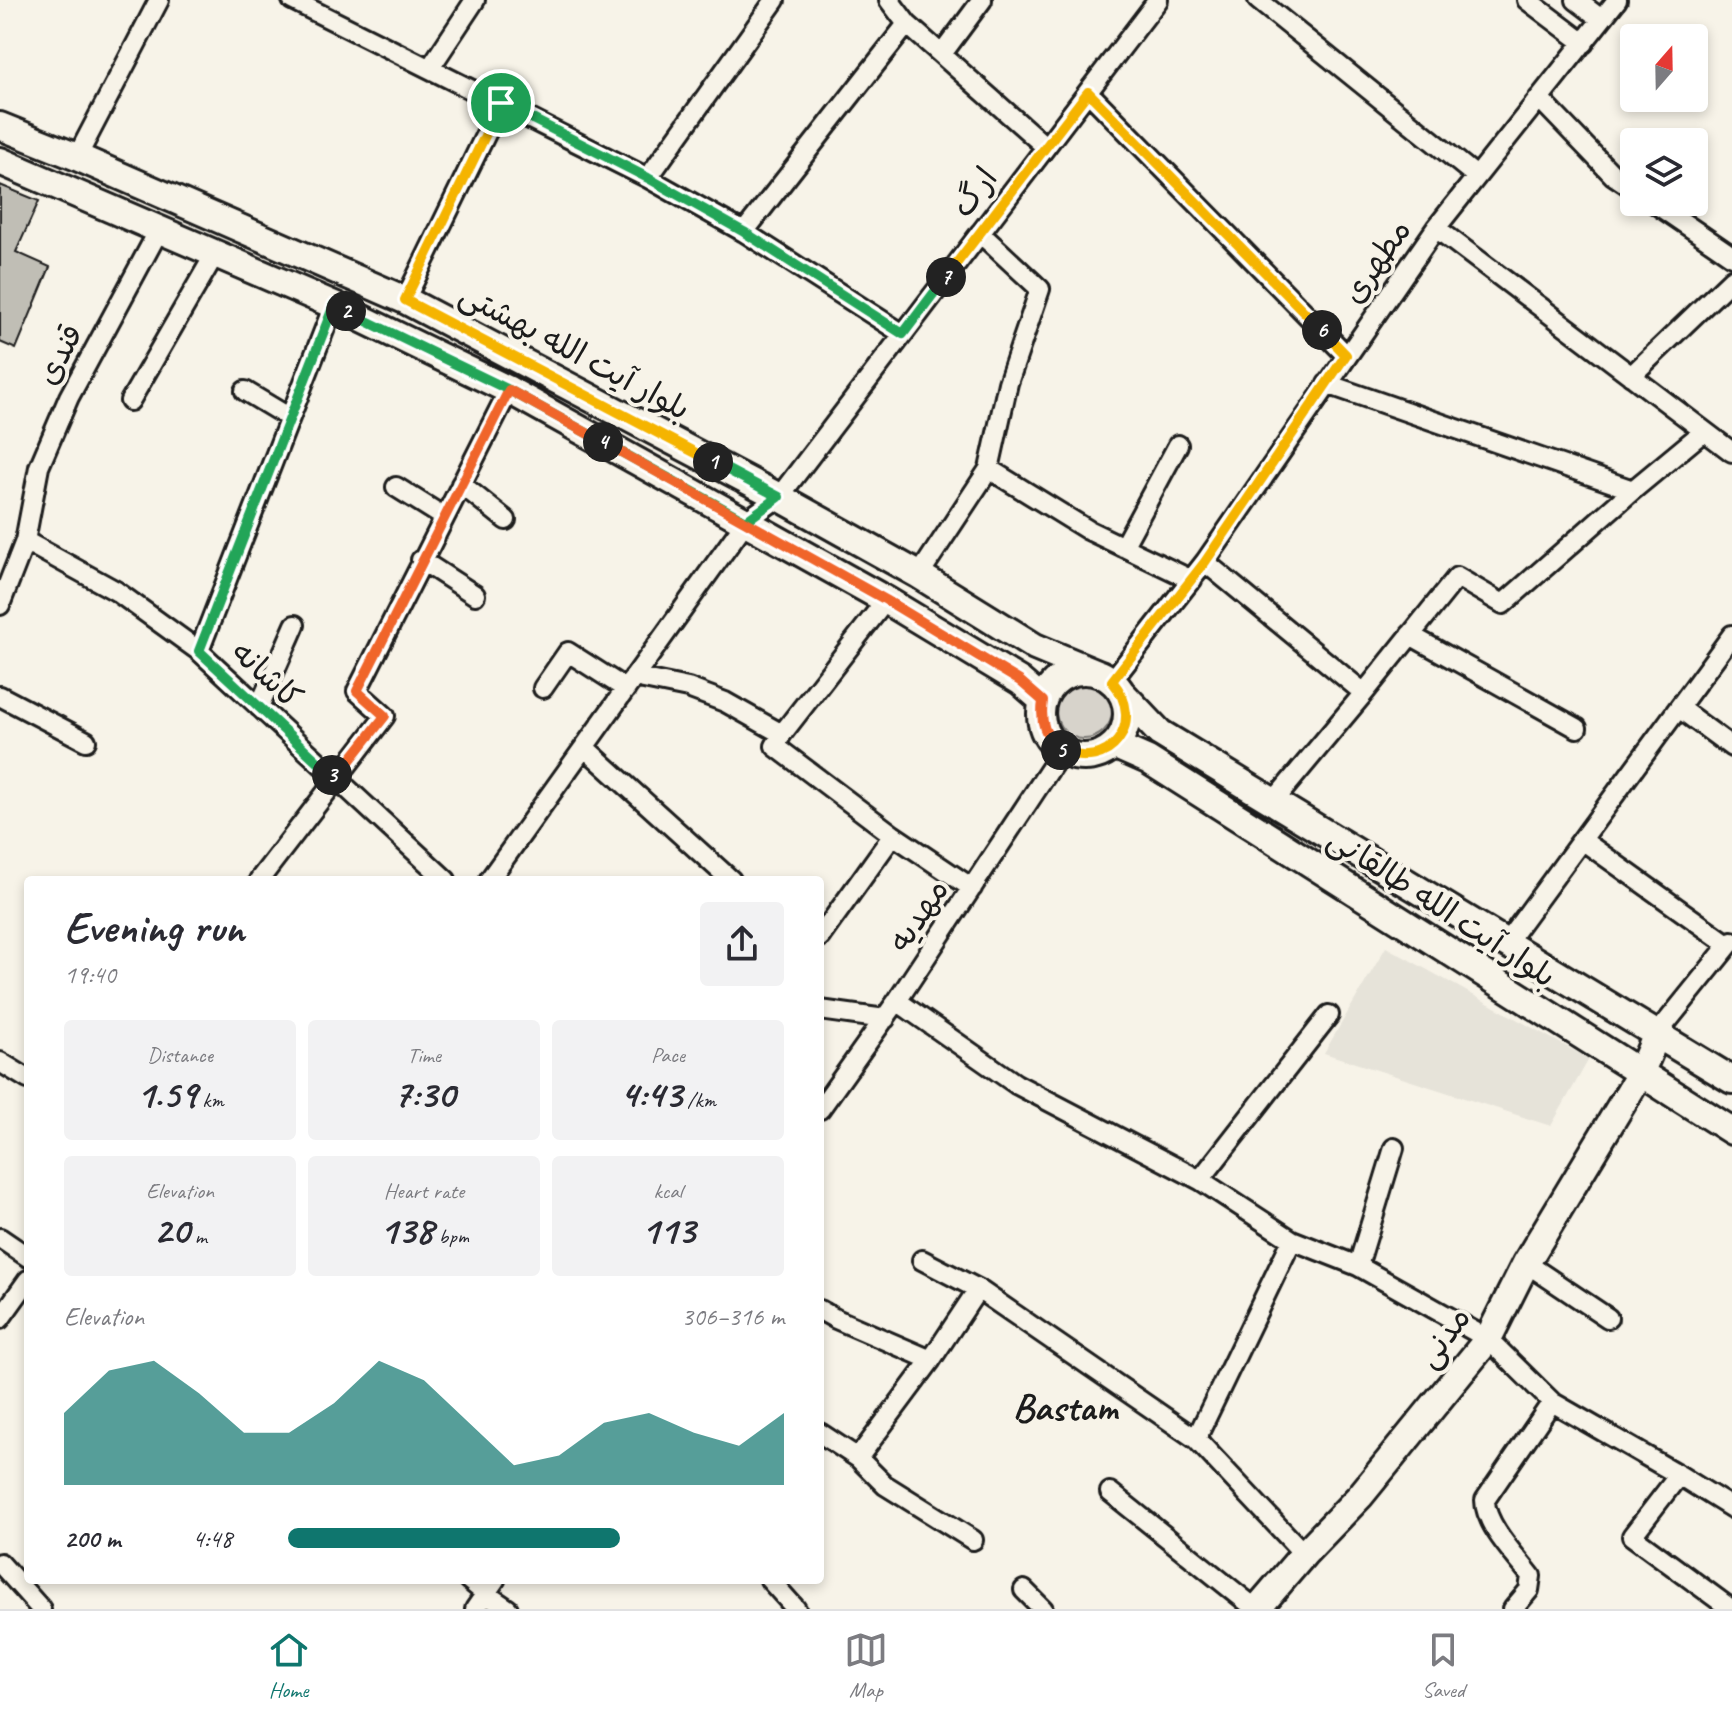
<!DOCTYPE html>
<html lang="en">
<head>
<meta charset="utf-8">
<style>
	:root { --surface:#fff; --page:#f2f2f3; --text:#2b2b33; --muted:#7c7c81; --line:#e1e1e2; --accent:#0f766e }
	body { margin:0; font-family:Caveat,"Playpen Sans Arabic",sans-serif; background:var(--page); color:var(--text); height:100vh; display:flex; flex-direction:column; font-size:30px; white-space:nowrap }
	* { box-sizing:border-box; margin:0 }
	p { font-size:26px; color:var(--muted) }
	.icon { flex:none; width:44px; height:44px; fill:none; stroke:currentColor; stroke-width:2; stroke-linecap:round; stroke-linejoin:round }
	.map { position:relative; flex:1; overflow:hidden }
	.details { position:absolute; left:24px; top:876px; width:800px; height:708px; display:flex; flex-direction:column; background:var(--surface); border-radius:8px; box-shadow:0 4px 12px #0003 }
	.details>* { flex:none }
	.needle { width:52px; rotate:20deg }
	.controls { position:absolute; left:1620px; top:24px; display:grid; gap:16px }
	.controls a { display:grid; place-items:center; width:88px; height:88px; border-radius:8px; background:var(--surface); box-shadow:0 4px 12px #0003; font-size:40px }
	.pin { position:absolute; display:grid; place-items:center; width:68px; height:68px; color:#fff; margin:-34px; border:4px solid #fff; border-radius:50%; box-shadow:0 2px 8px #0007 }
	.km { position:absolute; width:40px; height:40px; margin:-20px; border-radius:50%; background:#222; color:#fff; font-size:22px; line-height:40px; text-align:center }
	.round { display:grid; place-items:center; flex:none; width:84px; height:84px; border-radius:8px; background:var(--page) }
	.headline { display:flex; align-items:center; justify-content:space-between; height:136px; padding:0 40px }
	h1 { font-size:44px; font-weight:700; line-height:60px }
	.figures { display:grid; grid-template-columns:repeat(3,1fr); gap:12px; height:136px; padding:8px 40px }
	.figures div { display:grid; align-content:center; border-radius:8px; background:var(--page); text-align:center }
	.figures b { font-size:40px; font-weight:700 }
	.figures small { font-size:22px; font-weight:400 }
	.figures p { font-size:22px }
	.chart { height:224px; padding:16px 40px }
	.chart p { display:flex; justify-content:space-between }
	.chart svg { width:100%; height:144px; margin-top:8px; fill:var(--accent); opacity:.7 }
	ul { padding:0 40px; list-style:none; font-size:26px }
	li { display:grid; grid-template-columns:128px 96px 1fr; align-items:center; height:60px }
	li i { height:20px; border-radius:10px; background:var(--accent) }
	.dock { display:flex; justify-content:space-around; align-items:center; height:112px; border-top:2px solid var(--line); background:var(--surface); font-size:22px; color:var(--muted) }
	.dock a { display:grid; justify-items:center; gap:4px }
	.dock .active { color:var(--accent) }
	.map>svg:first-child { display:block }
	.built { fill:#e6e3d9 }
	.green { fill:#d7d3cb; stroke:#7a7874; stroke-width:2 }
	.building { fill:#c0beb5; stroke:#1c1c1c; stroke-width:2 }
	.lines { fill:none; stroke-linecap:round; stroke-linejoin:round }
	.street-casing { stroke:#1c1c1c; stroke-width:24 }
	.secondary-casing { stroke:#1c1c1c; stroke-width:32 }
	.street { stroke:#f7f3e8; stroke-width:18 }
	.secondary { stroke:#f7f3e8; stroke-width:26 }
	.split-1-casing { stroke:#fff; stroke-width:16 }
	.split-2-casing { stroke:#fff; stroke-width:16 }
	.split-3-casing { stroke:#fff; stroke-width:16 }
	.split-4-casing { stroke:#fff; stroke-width:16 }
	.split-5-casing { stroke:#fff; stroke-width:16 }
	.split-6-casing { stroke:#fff; stroke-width:16 }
	.split-7-casing { stroke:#fff; stroke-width:16 }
	.split-8-casing { stroke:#fff; stroke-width:16 }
	.split-1 { stroke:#f5b400; stroke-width:10 }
	.split-2 { stroke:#22a559; stroke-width:10 }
	.split-3 { stroke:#22a559; stroke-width:10 }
	.split-4 { stroke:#f0652b; stroke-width:10 }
	.split-5 { stroke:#f0652b; stroke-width:10 }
	.split-6 { stroke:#f5b400; stroke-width:10 }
	.split-7 { stroke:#f5b400; stroke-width:10 }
	.split-8 { stroke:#22a559; stroke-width:10 }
	.labels { text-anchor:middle; stroke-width:8; stroke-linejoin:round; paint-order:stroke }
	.street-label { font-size:32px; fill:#1c1c1c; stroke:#f7f3e8 }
	.district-label { font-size:40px; font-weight:bold; fill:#1c1c1c; stroke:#f7f3e8 }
</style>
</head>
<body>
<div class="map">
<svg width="1732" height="1609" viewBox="0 0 1732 1609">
	<rect width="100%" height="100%" fill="#f7f3e8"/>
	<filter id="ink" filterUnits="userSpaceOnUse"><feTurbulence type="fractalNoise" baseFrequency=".0125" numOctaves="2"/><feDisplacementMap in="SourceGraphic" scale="16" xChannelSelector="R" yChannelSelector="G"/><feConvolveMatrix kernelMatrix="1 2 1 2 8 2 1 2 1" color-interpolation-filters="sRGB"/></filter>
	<g filter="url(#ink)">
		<path class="built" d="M 1386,947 L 1589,1059 L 1551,1126 L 1324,1053 Z"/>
		<path class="green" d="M1056 711a28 28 0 1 1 56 0a28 28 0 1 1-56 0Z"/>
		<path class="building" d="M 0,185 L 39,201 L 16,252 L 50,267 L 16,349 L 0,342 Z"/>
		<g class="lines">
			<defs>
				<path id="street" d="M 292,0 L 648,178 L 744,232 L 903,334
					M 889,0 L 907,24 L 1046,147
					M 1258,0 L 1476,176
					M 1527,0 L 1584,43
					M 1576,0 L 1601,19
					M 942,54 L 982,0
					M 430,68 L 475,0
					M 1088,92 L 1346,355
					M 1539,98 L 1613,175 L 1634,189
					M 77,157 L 159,0
					M 648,178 L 775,0
					M 1653,202 L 1732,256
					M 1436,228 L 1732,452
					M 744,232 L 907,24
					M 405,300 L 501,103
					M 1631,376 L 1732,279
					M 1327,384 L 1633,490
					M 245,391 L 290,418
					M 130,401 L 215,254
					M 989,469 L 1088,530 L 1192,580
					M 461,484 L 506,520
					M 396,487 L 444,517
					M 25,541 L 116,591 L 199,651 L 446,880
					M 1123,547 L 1178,445
					M 421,560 L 475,595
					M 1205,562 L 1364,693
					M 919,575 L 989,469 L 1008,383 L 1040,289 L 980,233
					M 886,600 L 782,734 L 775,746 L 893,835 L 972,888
					M 0,605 L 25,541 L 39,467 L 69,397 L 159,230
					M 1410,635 L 1577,728
					M 199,651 L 334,305
					M 634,677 L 688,688 L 725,702 L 782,734
					M 1112,681 L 1205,562 L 1436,228 L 1617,0
					M 543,688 L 568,652 L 626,689
					M 0,696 L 86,741
					M 259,707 L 295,625
					M 1679,708 L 1732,747
					M 584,747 L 731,880
					M 1273,802 L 1364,693 L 1457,577 L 1503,604 L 1633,490 L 1703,432
					M 1582,840 L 1729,945
					M 259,880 L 385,716 L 357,691 L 509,390
					M 489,880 L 746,521 L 779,497 L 1158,0
					M 820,937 L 893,835
					M 1506,943 L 1732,635
					M 897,1001 L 1016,1084 L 1200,1180 L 1292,1240 L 1358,1266 L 1488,1339 L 1552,1402 L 1679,1475 L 1732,1508
					M 820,1010 L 885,1019
					M 1657,1034 L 1732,941
					M 0,1062 L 28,1079
					M 820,1109 L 897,1001 L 1062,751
					M 1200,1180 L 1329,1015
					M 0,1238 L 28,1257
					M 922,1260 L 978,1289 L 1196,1439 L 1304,1554
					M 1526,1263 L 1608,1318
					M 1358,1266 L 1394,1148
					M 820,1310 L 836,1319 L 931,1360
					M 0,1319 L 28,1280
					M 820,1433 L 858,1458 L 931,1360 L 978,1289
					M 1196,1439 L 1292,1240
					M 858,1458 L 885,1485 L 973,1540
					M 1679,1475 L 1632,1536 L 1731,1609
					M 1110,1492 L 1256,1609
					M 0,1563 L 41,1609
					M 469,1580 L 486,1594 L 508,1609
					M 770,1580 L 796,1609
					M 1024,1590 L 1043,1609
					M 475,1609 L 495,1580
					M 1513,1609 L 1529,1590 L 1531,1576 C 1516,1556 1485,1525 1485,1500 L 1552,1402"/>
				<path id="secondary" d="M 0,126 L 77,157 L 405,300 L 779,497 L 919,575 L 1035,647 L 1100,674
					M 0,161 L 334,305 L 509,390 L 886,600 L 1020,681 L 1043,701
					M1041 714a43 43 0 1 1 86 0a43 43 0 1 1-86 0Z
					M 1121,692 L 1160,733 L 1732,1080
					M 1114,745 L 1148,760 L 1732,1131
					M 1257,1609 L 1304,1554 L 1360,1496 L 1488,1339 L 1526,1263 L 1640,1074 L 1657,1034"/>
			</defs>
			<use href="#street" class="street-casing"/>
			<use href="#secondary" class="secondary-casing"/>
			<use href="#street" class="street"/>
			<use href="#secondary" class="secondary"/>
		</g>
	</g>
	<g class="lines" filter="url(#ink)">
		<defs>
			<path id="split-1" d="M 501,103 L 405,300 L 713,462"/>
			<path id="split-2" d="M 346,311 L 509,390 L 746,521 L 779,497 L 713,462"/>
			<path id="split-3" d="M 332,775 L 199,651 L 334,305 L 346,311"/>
			<path id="split-4" d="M 332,775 L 336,778 L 385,716 L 357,691 L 509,390 L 603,442"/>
			<path id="split-5" d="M 603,442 L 886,600 L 1020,681 L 1043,701 C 1040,722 1044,736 1061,750"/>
			<path id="split-6" d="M 1061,750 C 1109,774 1148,723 1112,681 L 1205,562 L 1346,355 L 1322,330"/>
			<path id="split-7" d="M 946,277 L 1088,92 L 1322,330"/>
			<path id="split-8" d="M 501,103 L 648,178 L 744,232 L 903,334 L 946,277"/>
		</defs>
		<use href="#split-1" class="split-1-casing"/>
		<use href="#split-2" class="split-2-casing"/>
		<use href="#split-3" class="split-3-casing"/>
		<use href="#split-4" class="split-4-casing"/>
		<use href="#split-5" class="split-5-casing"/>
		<use href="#split-6" class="split-6-casing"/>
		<use href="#split-7" class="split-7-casing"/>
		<use href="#split-8" class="split-8-casing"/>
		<use href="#split-1" class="split-1"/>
		<use href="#split-2" class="split-2"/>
		<use href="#split-3" class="split-3"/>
		<use href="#split-4" class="split-4"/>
		<use href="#split-5" class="split-5"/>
		<use href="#split-6" class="split-6"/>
		<use href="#split-7" class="split-7"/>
		<use href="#split-8" class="split-8"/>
	</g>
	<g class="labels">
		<g class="street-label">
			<text transform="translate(974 192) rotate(-53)" y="11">ارگ</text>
			<text transform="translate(1376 261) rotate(-55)" y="11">مطهری</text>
			<text transform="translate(575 351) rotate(28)" y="11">بلوار آیت الله بهشتی</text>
			<text transform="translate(59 354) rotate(-62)" y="11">قندی</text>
			<text transform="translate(267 674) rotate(43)" y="11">کاشانه</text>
			<text transform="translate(1442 907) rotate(33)" y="11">بلوار آیت الله طالقانی</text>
			<text transform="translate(918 915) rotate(-56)" y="11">مهدیه</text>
			<text transform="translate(1443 1337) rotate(-54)" y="11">مدنی</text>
		</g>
		<g class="district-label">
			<text x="1065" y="1420">Bastam</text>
		</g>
	</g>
</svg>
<div class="controls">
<a><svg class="needle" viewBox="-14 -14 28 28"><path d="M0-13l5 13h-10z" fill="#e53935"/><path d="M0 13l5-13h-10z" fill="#7c7c81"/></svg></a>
<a><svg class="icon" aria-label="layers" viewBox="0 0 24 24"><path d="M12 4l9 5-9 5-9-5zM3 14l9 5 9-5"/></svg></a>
</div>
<div class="pin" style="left:501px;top:103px;background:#1e9e55"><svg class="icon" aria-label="arrive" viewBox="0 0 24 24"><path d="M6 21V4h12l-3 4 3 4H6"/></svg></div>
<b class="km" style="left:713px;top:462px">1</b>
<b class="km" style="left:346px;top:311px">2</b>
<b class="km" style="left:332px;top:775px">3</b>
<b class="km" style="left:603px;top:442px">4</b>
<b class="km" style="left:1061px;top:750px">5</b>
<b class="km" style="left:1322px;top:330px">6</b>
<b class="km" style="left:946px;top:277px">7</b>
<section class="details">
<div class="headline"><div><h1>Evening run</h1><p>19:40</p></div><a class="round"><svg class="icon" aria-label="share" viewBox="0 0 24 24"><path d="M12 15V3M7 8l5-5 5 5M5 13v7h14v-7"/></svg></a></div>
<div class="figures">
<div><p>Distance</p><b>1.59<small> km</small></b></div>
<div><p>Time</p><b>7:30</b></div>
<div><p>Pace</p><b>4:43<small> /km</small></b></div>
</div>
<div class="figures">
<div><p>Elevation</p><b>20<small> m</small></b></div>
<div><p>Heart rate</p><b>138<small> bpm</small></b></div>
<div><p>kcal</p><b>113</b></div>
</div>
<div class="chart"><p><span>Elevation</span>306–316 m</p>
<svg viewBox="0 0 160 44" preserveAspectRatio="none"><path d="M0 44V22L10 9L20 6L30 16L40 28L50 28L60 19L70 6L80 12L90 25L100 38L110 35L120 25L130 22L140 28L150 32L160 22V44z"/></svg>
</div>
<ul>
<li><b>200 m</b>4:48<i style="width:67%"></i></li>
</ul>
</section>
</div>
<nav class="dock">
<a class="active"><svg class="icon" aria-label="home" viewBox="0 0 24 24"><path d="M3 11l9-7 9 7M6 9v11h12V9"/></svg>Home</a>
<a><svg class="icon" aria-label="map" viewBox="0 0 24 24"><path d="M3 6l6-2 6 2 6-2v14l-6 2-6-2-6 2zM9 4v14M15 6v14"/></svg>Map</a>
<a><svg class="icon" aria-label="saved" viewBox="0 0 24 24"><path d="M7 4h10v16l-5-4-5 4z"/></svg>Saved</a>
</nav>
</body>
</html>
